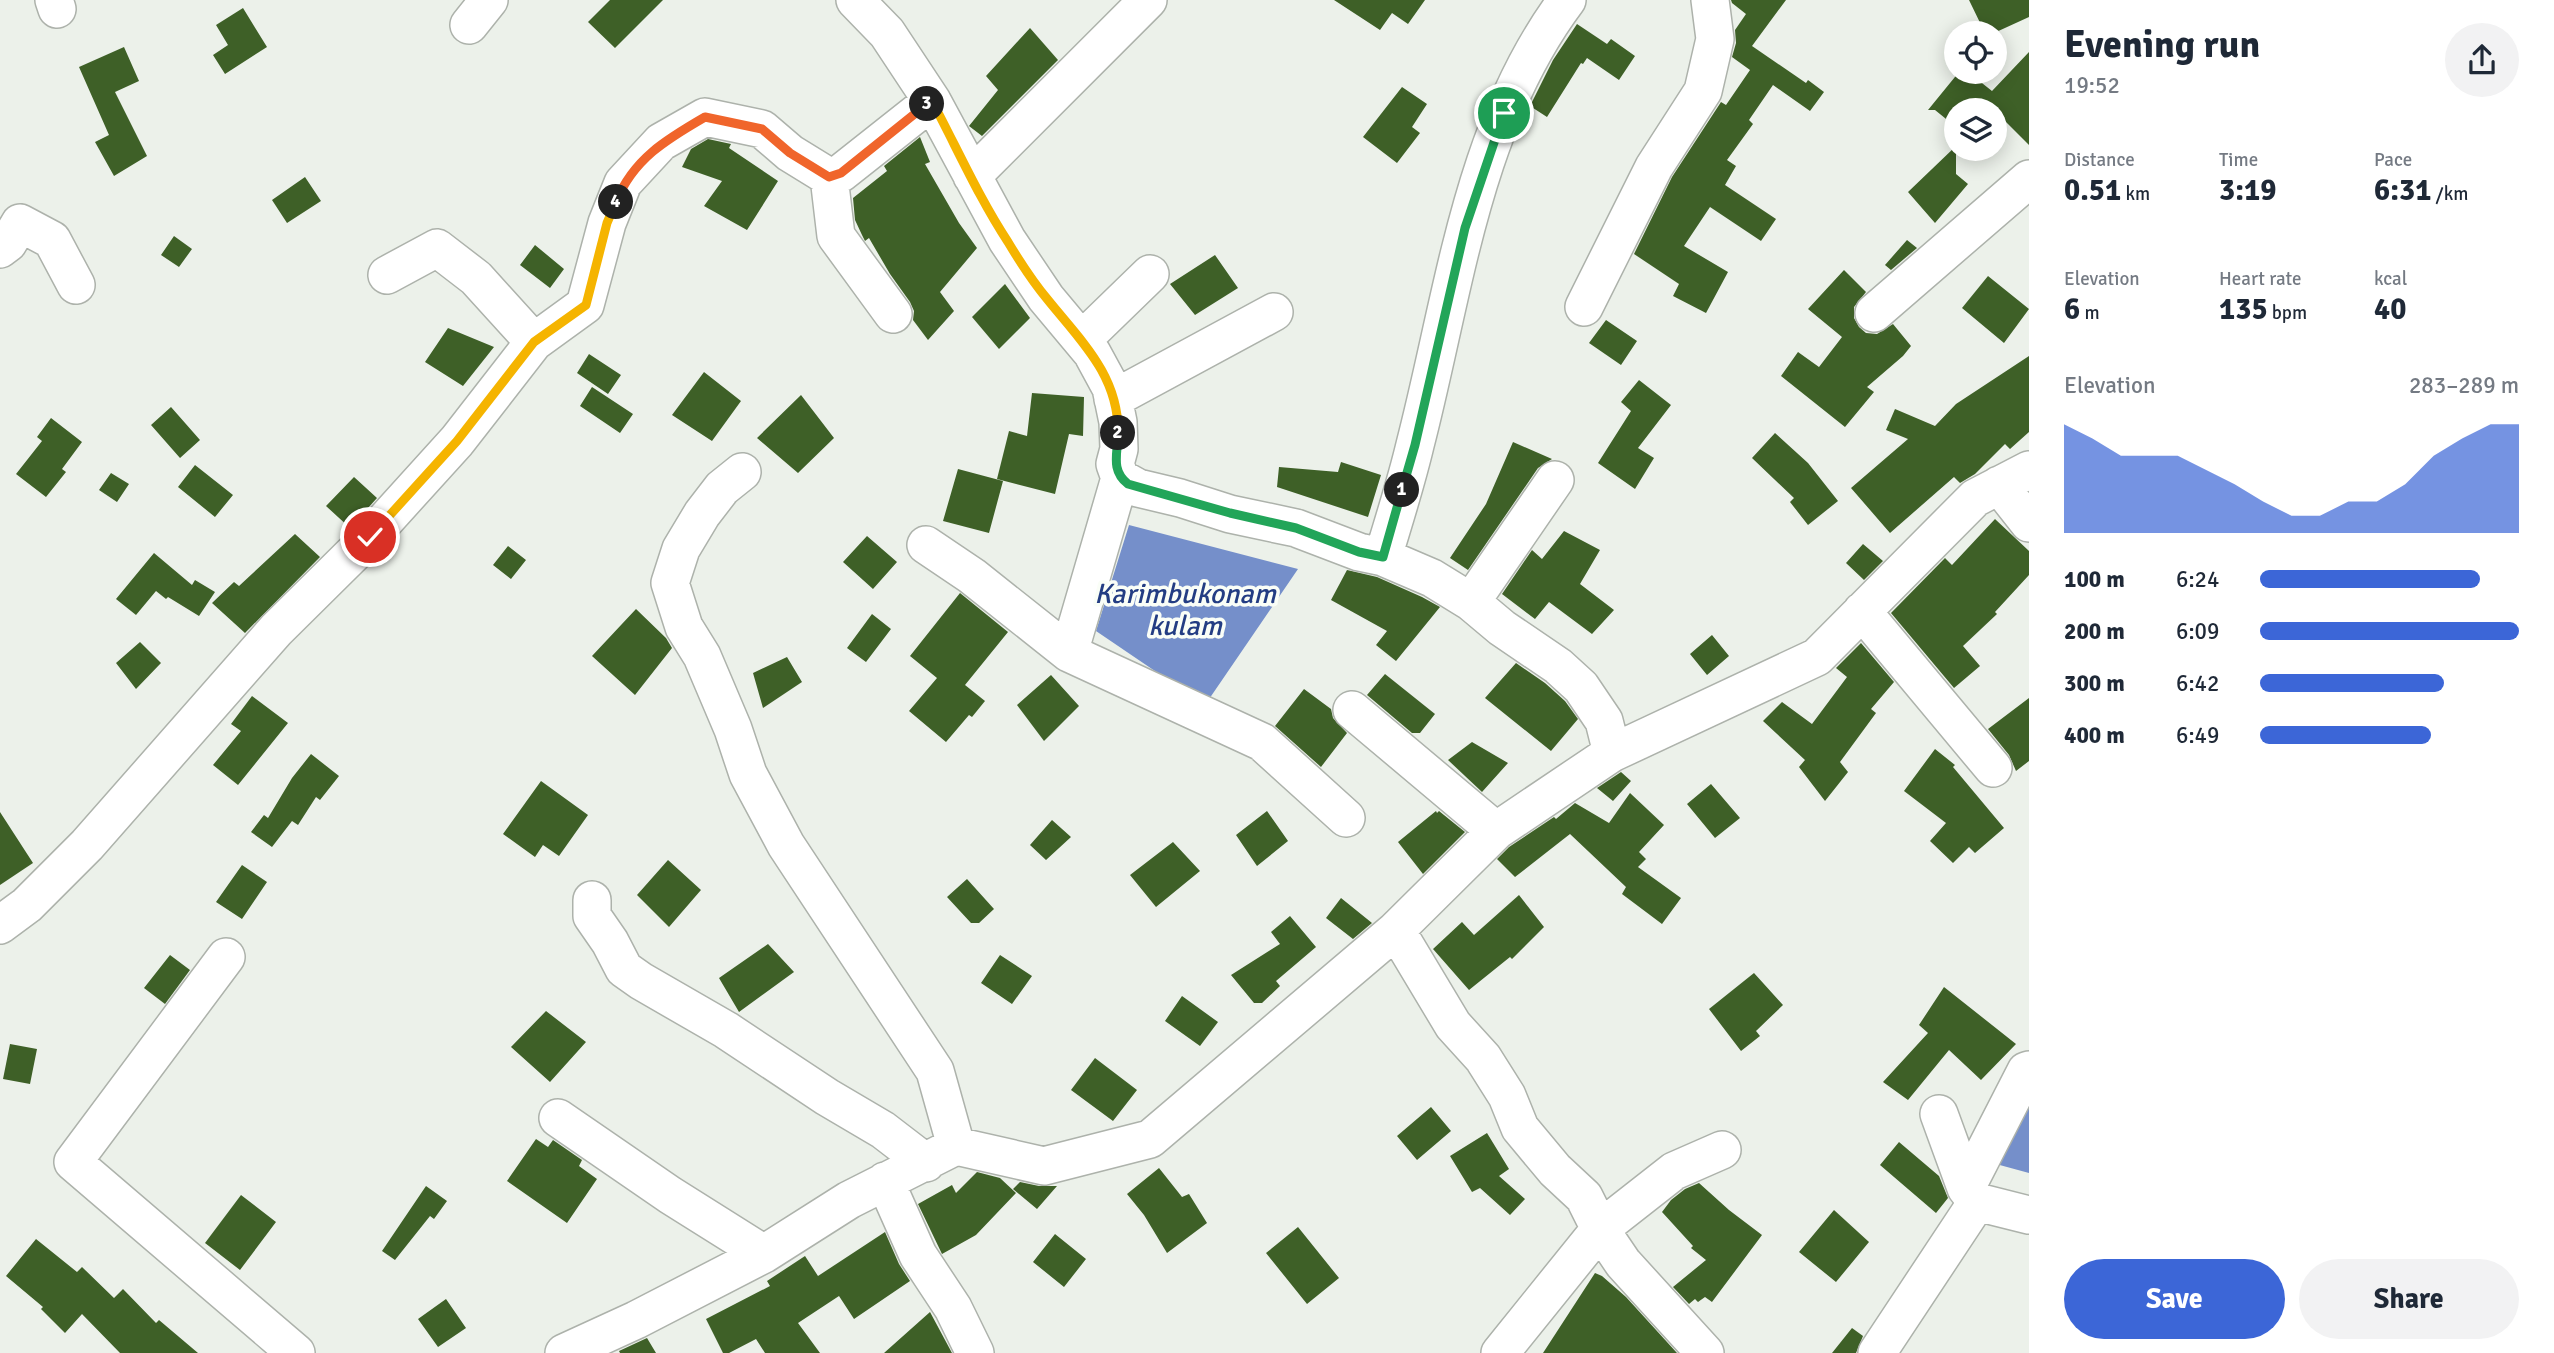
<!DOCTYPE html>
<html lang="en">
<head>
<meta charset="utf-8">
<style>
	:root { --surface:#fff; --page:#f2f2f3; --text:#1f2937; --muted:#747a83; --accent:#3c66d7 }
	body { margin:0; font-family:Signika,sans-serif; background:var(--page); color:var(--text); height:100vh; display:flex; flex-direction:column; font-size:26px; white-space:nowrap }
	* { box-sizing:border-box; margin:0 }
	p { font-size:23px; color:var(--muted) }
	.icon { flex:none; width:38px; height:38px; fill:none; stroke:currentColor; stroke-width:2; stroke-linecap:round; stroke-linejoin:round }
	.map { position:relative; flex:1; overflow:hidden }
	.sheet { display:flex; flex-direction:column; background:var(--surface); width:525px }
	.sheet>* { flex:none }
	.tools { position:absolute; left:1944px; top:21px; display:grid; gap:14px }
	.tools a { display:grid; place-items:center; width:63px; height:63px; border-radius:50%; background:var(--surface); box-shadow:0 4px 18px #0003; font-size:35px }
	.pin { position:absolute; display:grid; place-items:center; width:60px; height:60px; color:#fff; margin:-30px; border:4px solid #fff; border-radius:50%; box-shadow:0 2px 7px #0007 }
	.km { position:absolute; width:35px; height:35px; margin:-18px; border-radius:50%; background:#222; color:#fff; font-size:19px; line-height:35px; text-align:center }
	.round { display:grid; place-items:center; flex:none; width:74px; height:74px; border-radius:37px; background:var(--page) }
	.overview { display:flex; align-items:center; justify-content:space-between; height:119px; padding:0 35px }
	h1 { font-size:38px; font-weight:800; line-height:52px }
	.figures { display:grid; grid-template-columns:repeat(3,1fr); gap:10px; height:119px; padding:7px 35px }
	.figures div { display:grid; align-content:center }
	.figures b { font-size:30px; font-weight:800 }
	.figures small { font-size:19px; font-weight:400 }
	.figures p { font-size:19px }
	.chart { height:196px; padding:14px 35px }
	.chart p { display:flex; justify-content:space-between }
	.chart svg { width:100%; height:126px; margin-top:7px; fill:var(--accent); opacity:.7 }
	.action { display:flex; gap:14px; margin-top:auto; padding:14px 35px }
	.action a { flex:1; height:80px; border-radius:42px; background:var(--accent); color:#fff; font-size:28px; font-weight:800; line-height:80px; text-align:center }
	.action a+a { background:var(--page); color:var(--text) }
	ul { padding:0 35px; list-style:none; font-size:23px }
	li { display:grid; grid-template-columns:112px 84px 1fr; align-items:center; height:52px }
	li i { height:18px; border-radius:9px; background:var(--accent) }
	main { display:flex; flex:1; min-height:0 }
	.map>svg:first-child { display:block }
	.water { fill:#758fca }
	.building { fill:#3e6027 }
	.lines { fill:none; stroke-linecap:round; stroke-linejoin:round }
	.minor-casing { stroke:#adb2ab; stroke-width:40 }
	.minor { stroke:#fff; stroke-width:37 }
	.split-1-casing { stroke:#fff; stroke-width:14 }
	.split-2-casing { stroke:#fff; stroke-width:14 }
	.split-3-casing { stroke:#fff; stroke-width:14 }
	.split-4-casing { stroke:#fff; stroke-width:14 }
	.split-5-casing { stroke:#fff; stroke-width:14 }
	.split-1 { stroke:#22a559; stroke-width:9 }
	.split-2 { stroke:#22a559; stroke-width:9 }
	.split-3 { stroke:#f5b400; stroke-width:9 }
	.split-4 { stroke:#f0652b; stroke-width:9 }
	.split-5 { stroke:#f5b400; stroke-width:9 }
	.labels { text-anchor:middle; stroke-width:7; stroke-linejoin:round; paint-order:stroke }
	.water-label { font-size:28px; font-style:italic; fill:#233d83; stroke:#fafef7 }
</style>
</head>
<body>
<main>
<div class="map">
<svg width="2029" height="1353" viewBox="0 0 2029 1353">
	<rect width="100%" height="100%" fill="#ecf1ea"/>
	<path class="water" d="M 1129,525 L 1298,569 L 1205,705 L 1096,631 Z
		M 2029,1087 L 2029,1173 L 1996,1164 Z"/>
	<path class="building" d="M 610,0 L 663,0 L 615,48 L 588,22 Z
		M 1334,0 L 1425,0 L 1408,24 L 1392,13 L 1380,30 Z
		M 1731,0 L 1786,0 L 1752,46 L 1806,83 L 1808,80 L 1824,92 L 1810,111 L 1773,85 L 1749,120 L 1753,124 L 1727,160 L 1736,166 L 1725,185 L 1776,219 L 1761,241 L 1710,207 L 1684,246 L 1728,272 L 1706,313 L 1673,296 L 1679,284 L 1634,254 L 1672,177 L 1721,102 L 1726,105 L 1750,70 L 1732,57 L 1736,43 L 1735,30 L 1746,14 L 1732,3 Z
		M 1969,0 L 2029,0 L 2029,17 L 1994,33 L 1985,33 Z
		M 243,8 L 267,47 L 225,74 L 213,55 L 228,45 L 216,25 Z
		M 1577,24 L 1607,44 L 1611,39 L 1635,56 L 1619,80 L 1587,58 L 1583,64 L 1581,63 L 1547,117 L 1530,106 L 1553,60 Z
		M 1030,28 L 1058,60 L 982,136 L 969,126 L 998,90 L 986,76 Z
		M 124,47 L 139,81 L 115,92 L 147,156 L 114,176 L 95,142 L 109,135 L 79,67 Z
		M 2029,52 L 2029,145 L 2005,121 L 2003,124 L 1995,117 L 1995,110 L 1956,110 L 1956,127 L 1935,110 L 1928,110 L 1959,72 L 1968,72 L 1992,91 Z
		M 1402,87 L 1427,104 L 1412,127 L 1420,133 L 1397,163 L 1363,137 Z
		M 920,137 L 930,162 L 925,164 L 959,223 L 977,248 L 940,292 L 954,311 L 928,340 L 913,320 L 914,311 L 910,302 L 890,274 L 869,238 L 865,241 L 862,235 L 855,220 L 853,198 L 887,171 L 884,166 Z
		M 708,139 L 731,144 L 729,148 L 778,181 L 747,230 L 704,206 L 722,181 L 682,167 L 691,149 Z
		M 1956,146 L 1956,174 L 1968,184 L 1935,223 L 1908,192 Z
		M 305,177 L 321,201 L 287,223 L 272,200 Z
		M 174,236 L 192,249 L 179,267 L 161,255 Z
		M 1907,240 L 1917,248 L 1891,270 L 1885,265 Z
		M 535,245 L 564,269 L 550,288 L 520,265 Z
		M 1215,255 L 1238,288 L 1195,315 L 1170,284 Z
		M 1844,270 L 1866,292 L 1854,307 L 1854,318 L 1859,327 L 1866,333 L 1877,334 L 1893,324 L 1911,346 L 1903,356 L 1867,387 L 1874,392 L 1845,427 L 1781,376 L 1798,352 L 1819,367 L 1842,337 L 1808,309 Z
		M 1988,276 L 2029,309 L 2004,343 L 1962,308 Z
		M 1005,284 L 1030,318 L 999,349 L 972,317 Z
		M 1606,320 L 1637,341 L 1621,365 L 1589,343 Z
		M 448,328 L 494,347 L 463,386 L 425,362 Z
		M 589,354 L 621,375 L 608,394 L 577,373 Z
		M 2029,356 L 2029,432 L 2010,449 L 2005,444 L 1975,474 L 1960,483 L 1954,477 L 1890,533 L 1851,488 L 1908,439 L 1886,430 L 1895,409 L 1935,426 L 1956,404 Z
		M 704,372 L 741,401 L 712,441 L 672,415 Z
		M 1639,380 L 1671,405 L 1638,448 L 1654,458 L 1635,489 L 1598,463 L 1631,411 L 1621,402 Z
		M 592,387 L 633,414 L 620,433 L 580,406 Z
		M 1032,393 L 1084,397 L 1083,436 L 1069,434 L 1055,494 L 997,479 L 1009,431 L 1027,436 Z
		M 801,395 L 834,438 L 798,473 L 757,438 Z
		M 171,407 L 200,440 L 180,458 L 151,425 Z
		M 51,418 L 82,442 L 62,469 L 66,472 L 46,497 L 16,474 L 42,441 L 37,437 Z
		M 1775,433 L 1808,463 L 1838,501 L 1808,525 L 1790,502 L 1794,498 L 1752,458 Z
		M 1513,442 L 1552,459 L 1538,468 L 1468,570 L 1450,558 L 1486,504 Z
		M 1341,462 L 1381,475 L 1368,517 L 1277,487 L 1279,467 L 1338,472 Z
		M 195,465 L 233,495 L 215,517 L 178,487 Z
		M 958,469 L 1003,481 L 989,533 L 943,521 Z
		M 111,473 L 129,484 L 117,502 L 99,490 Z
		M 354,477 L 377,498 L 350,528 L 326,506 Z
		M 1995,519 L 2029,551 L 2029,575 L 1995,612 L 1997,614 L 1963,646 L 1980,666 L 1954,688 L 1891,613 L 1945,558 L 1952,565 Z
		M 1564,531 L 1600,550 L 1580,584 L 1614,610 L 1592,634 L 1549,602 L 1535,619 L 1502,594 L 1532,550 L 1542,559 Z
		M 295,534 L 320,557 L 245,633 L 212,603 L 234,582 L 239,586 Z
		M 867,536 L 897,562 L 873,589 L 843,562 Z
		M 1863,544 L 1883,561 L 1864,580 L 1846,563 Z
		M 508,546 L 526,560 L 511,579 L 493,565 Z
		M 154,553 L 192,585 L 195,580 L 215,592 L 199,616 L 168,597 L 166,599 L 156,591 L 136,615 L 116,599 Z
		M 1347,570 L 1377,577 L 1422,597 L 1440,607 L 1396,661 L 1376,645 L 1387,631 L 1331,600 Z
		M 960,593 L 1008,632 L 965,685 L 985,701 L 972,717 L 969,715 L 946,742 L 909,711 L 937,678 L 910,656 Z
		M 636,609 L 666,638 L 672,648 L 635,695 L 592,656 Z
		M 872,614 L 891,629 L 866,662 L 847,648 Z
		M 1712,635 L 1729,656 L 1707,675 L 1690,654 Z
		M 140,642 L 161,663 L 136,689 L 116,663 Z
		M 1861,643 L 1894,682 L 1871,709 L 1876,713 L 1840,762 L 1848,772 L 1825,801 L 1799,767 L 1805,760 L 1763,721 L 1782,702 L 1812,724 L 1847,677 L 1836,668 Z
		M 787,657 L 802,682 L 763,708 L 753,673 Z
		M 1516,663 L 1545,683 L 1565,701 L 1578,719 L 1551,751 L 1485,698 Z
		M 1385,674 L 1435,714 L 1420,733 L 1412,733 L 1367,695 Z
		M 1051,675 L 1079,706 L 1044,741 L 1017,705 Z
		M 1304,689 L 1331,709 L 1333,718 L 1347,733 L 1321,767 L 1275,726 Z
		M 252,696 L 288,723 L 238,785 L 213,765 L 241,731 L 231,724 Z
		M 2029,698 L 2029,761 L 2016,771 L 2009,755 L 1988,729 Z
		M 1472,742 L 1508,763 L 1482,792 L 1448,760 Z
		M 1935,749 L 1955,765 L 1953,767 L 2004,828 L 1975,853 L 1969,847 L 1953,863 L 1930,841 L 1946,823 L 1904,791 Z
		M 311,754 L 339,776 L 320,800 L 316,797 L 298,825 L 292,821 L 272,847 L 251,832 L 264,815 L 268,818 L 292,778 Z
		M 1621,772 L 1631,781 L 1613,801 L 1597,788 Z
		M 541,781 L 588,815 L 559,856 L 543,845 L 535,857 L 503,834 Z
		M 1711,784 L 1740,818 L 1715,838 L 1687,804 Z
		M 1630,793 L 1664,825 L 1639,852 L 1646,859 L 1638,867 L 1681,898 L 1662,924 L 1622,894 L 1626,887 L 1570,834 L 1515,877 L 1497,859 L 1509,847 L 1554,817 L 1556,819 L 1575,803 L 1609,823 Z
		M 1267,811 L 1288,841 L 1257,866 L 1236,835 Z
		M 1436,811 L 1437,813 L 1439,811 L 1465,832 L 1423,874 L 1398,842 Z
		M 0,812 L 33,863 L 0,885 Z
		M 1052,820 L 1071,837 L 1046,860 L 1030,845 Z
		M 1173,842 L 1200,871 L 1156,907 L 1130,875 Z
		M 668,860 L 701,890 L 669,927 L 637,895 Z
		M 242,865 L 267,882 L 242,919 L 216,902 Z
		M 967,879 L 994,909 L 979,923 L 971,923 L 947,897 Z
		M 1519,895 L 1544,927 L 1512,959 L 1510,957 L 1469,990 L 1433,949 L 1462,922 L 1474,935 Z
		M 1341,898 L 1372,923 L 1353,939 L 1326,918 Z
		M 1290,916 L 1316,947 L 1276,981 L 1280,986 L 1262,1003 L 1254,1003 L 1231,975 L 1280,944 L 1271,932 Z
		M 768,944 L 794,972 L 739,1012 L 719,978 Z
		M 170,955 L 190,970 L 165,1004 L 144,988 Z
		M 1000,955 L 1032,976 L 1012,1004 L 981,983 Z
		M 1754,973 L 1783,1005 L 1756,1031 L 1760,1036 L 1741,1051 L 1709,1009 Z
		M 1944,987 L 2016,1044 L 1981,1080 L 1949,1050 L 1908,1100 L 1883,1082 L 1928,1033 L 1919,1025 Z
		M 1182,996 L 1218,1022 L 1200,1046 L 1165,1021 Z
		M 546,1011 L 586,1042 L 550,1082 L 511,1047 Z
		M 10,1044 L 37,1049 L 30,1084 L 3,1079 Z
		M 1095,1058 L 1137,1090 L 1113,1121 L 1071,1090 Z
		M 1431,1107 L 1451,1131 L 1417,1160 L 1397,1136 Z
		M 1487,1133 L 1509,1169 L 1499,1176 L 1525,1199 L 1510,1215 L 1480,1188 L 1472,1192 L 1450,1156 Z
		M 536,1139 L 548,1147 L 553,1140 L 582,1160 L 579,1166 L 597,1179 L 567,1223 L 507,1181 Z
		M 1899,1142 L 1939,1176 L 1948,1198 L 1936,1213 L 1880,1165 Z
		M 1159,1168 L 1182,1197 L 1189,1194 L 1207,1223 L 1167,1253 L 1144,1215 L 1127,1194 Z
		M 977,1172 L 1000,1178 L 1016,1193 L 976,1235 L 942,1254 L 918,1204 L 952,1185 L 956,1193 Z
		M 1020,1182 L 1039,1186 L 1057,1186 L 1037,1209 L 1013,1189 Z
		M 1699,1183 L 1729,1210 L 1762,1235 L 1712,1302 L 1705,1297 L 1698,1302 L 1695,1299 L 1689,1304 L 1673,1287 L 1706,1260 L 1691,1248 L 1693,1246 L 1662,1212 L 1671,1200 L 1685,1189 Z
		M 426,1186 L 447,1201 L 434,1219 L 430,1216 L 395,1260 L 382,1251 Z
		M 241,1195 L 276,1222 L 240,1270 L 205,1243 Z
		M 1834,1210 L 1869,1242 L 1836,1282 L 1799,1252 Z
		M 1298,1227 L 1339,1278 L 1307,1304 L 1266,1253 Z
		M 885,1232 L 899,1264 L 910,1281 L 854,1319 L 839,1296 L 798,1323 L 820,1353 L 765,1353 L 756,1339 L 729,1353 L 723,1353 L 706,1319 L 770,1286 L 767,1281 L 805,1256 L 818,1276 Z
		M 1055,1234 L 1086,1259 L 1064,1287 L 1033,1262 Z
		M 36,1239 L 77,1272 L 82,1267 L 114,1298 L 123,1289 L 156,1323 L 159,1320 L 198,1353 L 120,1353 L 82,1314 L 65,1333 L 41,1309 L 43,1307 L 6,1276 Z
		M 1595,1273 L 1602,1276 L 1626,1297 L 1677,1353 L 1543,1353 Z
		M 446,1299 L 466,1328 L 438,1347 L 418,1319 Z
		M 930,1312 L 952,1353 L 884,1353 Z
		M 1852,1328 L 1863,1336 L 1856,1353 L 1832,1353 Z
		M 647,1338 L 656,1353 L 620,1353 L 619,1351 Z"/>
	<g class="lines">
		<defs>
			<path id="minor" d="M 54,0 L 57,9
				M 855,0 L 887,33 L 932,101 L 1007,240 L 1046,298 L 1092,353 L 1111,388 L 1118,422 L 1119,449 L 1115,464 L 1120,478 L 1138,488 L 1180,498 L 1230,514 L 1296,528 L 1359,552 L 1383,557 L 1432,578 L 1471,602 L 1502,628 L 1558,666 L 1581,687 L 1604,721 L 1612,753
				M 469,25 L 489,0
				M 972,176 L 1148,0
				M 829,177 L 836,236 L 893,314
				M 0,249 L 8,243 L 20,223 L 52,240 L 76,285
				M 387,275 L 437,248 L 476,278 L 534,342
				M 1584,307 L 1654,167 L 1703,91 L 1715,39 L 1710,0
				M 1874,313 L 2029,179
				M 1082,340 L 1150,274
				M 1113,399 L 1274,312
				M 742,472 L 722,488 L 702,514 L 681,549 L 670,583 L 684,627 L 702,656 L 733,729 L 748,774 L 786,845 L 935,1071 L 956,1146
				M 1999,485 L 2029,523
				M 926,545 L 972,576 L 1069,653 L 1262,742 L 1346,818
				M 1383,557 C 1394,520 1406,483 1415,445 C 1454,295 1471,128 1567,0
				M 1471,602 L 1555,480
				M 1862,611 L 1993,768
				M 1069,653 L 1120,478
				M 1352,710 L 1496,831
				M 592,900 L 592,916 L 610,942 L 624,969 L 641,981 L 726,1030 L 827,1097 L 883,1130 L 926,1163
				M 0,925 L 27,905 L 87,845 L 276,630 L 370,537 L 457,441 L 534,342 L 585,305 L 607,223 L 623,183 L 661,142 L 705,117 L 762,129 L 790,153 L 829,177 L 841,173 L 932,101
				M 1396,930 L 1453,1025 L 1483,1058 L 1507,1096 L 1520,1128 L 1555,1170 L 1584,1197 L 1600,1229 L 1623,1263 L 1705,1353
				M 226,957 L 73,1162 L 296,1353
				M 2029,1070 L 2026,1071 L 1966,1188 L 1977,1202 L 2029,1215
				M 1939,1114 L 1966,1188
				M 558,1118 L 670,1195 L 764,1254
				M 885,1181 L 918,1255 L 953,1308 L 975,1353
				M 564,1353 L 636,1320 L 764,1254 L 849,1200 L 956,1146 L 1044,1166 L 1150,1139 L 1396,930 L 1496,831 L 1612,753 L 1817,657 L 1975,498 L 2029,470
				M 1500,1353 L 1600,1229 L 1674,1171 L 1722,1150
				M 1877,1353 L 1977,1202"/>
		</defs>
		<use href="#minor" class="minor-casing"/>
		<use href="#minor" class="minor"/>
	</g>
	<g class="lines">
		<defs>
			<path id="split-1" d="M 1402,490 L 1415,445 L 1465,228 L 1504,113"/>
			<path id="split-2" d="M 1118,433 C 1118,453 1110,470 1128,484 L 1230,513 L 1296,528 L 1359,552 L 1383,557 L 1402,490"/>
			<path id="split-3" d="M 927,104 L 932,101 C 957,148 979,198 1008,242 C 1020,262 1033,282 1048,300 C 1081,341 1119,376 1118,433"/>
			<path id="split-4" d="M 616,202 C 633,159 667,139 705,117 L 762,129 L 790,153 L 829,177 L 841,173 L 927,104"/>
			<path id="split-5" d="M 370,537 L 457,441 L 534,342 L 586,305 L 607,223 L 616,202"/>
		</defs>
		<use href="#split-1" class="split-1-casing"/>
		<use href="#split-2" class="split-2-casing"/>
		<use href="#split-3" class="split-3-casing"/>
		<use href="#split-4" class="split-4-casing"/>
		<use href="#split-5" class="split-5-casing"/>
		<use href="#split-1" class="split-1"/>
		<use href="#split-2" class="split-2"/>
		<use href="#split-3" class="split-3"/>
		<use href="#split-4" class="split-4"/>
		<use href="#split-5" class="split-5"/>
	</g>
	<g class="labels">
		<g class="water-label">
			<text x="1185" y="603">Karimbukonam<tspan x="1185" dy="32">kulam</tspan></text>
		</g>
	</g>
</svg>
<div class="tools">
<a><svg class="icon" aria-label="locate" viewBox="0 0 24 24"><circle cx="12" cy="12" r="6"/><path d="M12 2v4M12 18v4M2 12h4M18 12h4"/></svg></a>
<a><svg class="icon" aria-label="layers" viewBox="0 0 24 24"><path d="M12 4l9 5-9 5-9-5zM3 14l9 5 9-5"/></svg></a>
</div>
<div class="pin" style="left:1504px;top:113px;background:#1e9e55"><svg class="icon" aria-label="arrive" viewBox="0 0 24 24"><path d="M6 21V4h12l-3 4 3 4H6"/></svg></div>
<div class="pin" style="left:370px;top:537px;background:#d93025"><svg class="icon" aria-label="check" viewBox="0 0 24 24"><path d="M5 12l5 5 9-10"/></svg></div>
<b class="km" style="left:1402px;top:490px">1</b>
<b class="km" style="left:1118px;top:433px">2</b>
<b class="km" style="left:927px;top:104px">3</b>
<b class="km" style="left:616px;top:202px">4</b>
</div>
<section class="sheet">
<div class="overview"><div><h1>Evening run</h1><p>19:52</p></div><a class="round"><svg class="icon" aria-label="share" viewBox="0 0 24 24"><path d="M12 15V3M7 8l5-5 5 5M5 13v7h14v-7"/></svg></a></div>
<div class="figures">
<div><p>Distance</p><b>0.51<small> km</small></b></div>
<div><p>Time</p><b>3:19</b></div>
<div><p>Pace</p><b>6:31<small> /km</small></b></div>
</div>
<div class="figures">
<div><p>Elevation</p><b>6<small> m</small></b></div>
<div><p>Heart rate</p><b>135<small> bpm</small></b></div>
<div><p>kcal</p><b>40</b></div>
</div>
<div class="chart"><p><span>Elevation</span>283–289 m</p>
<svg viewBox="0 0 160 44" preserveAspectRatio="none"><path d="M0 44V6L10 11L20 17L30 17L40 17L50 22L60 27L70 33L80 38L90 38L100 33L110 33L120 27L130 17L140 11L150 6L160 6V44z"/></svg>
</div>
<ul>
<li><b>100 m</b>6:24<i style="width:85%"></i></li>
<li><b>200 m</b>6:09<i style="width:100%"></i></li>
<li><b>300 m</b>6:42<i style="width:71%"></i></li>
<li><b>400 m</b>6:49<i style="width:66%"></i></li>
</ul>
<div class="action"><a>Save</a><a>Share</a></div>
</section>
</main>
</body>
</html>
